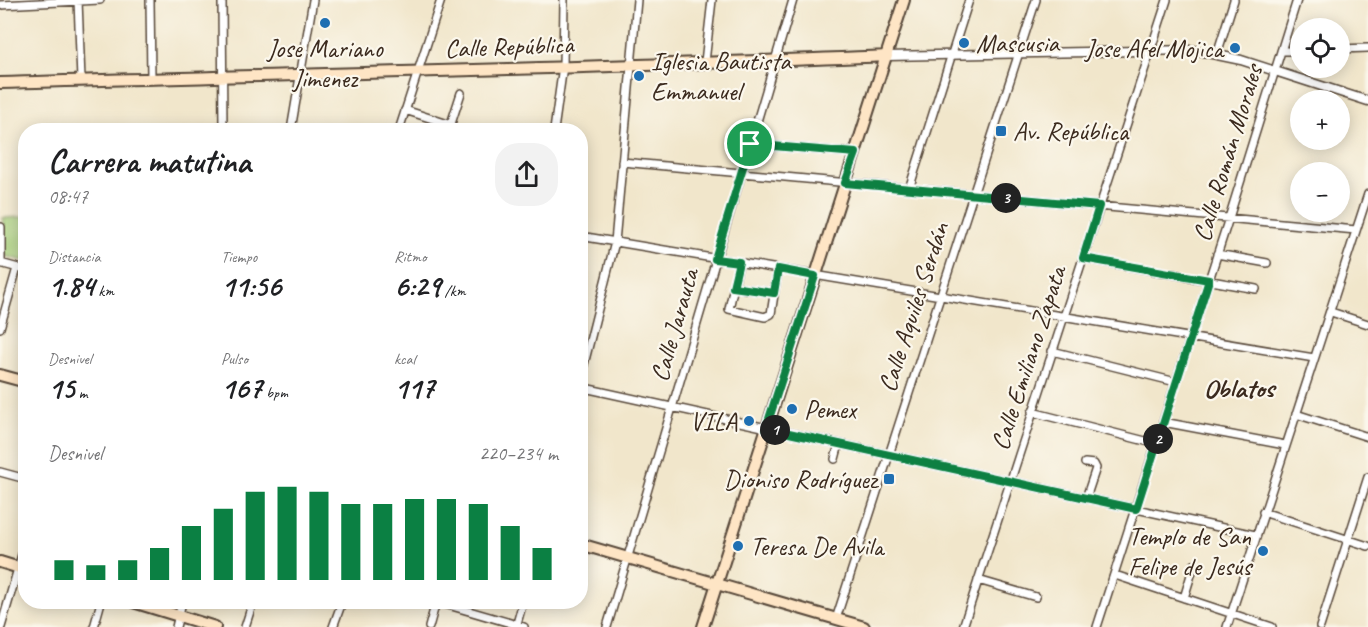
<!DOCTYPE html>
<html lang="es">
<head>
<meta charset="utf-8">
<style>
	:root { --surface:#fff; --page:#f2f2f2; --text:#202124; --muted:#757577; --accent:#0b8043 }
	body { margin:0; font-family:Caveat,sans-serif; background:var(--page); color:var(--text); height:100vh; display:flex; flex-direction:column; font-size:22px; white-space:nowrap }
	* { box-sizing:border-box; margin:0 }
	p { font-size:20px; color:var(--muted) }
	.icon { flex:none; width:33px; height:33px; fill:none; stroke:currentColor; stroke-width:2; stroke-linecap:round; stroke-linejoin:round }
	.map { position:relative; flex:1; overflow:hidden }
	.side { position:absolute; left:18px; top:123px; width:570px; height:486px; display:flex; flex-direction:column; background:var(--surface); border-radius:24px; box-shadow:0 3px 15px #0003 }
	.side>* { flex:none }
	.controls { position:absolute; left:1290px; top:18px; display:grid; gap:12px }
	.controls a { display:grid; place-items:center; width:60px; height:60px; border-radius:50%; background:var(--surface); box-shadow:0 3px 15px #0003; font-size:30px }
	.pin { position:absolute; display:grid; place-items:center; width:51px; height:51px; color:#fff; margin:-26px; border:3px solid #fff; border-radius:50%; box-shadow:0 2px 6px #0007 }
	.km { position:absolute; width:30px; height:30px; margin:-15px; border-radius:50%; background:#222; color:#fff; font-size:16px; line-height:30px; text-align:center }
	.round { display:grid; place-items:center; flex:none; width:63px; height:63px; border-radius:24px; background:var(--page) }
	.headline { display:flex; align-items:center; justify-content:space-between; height:102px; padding:0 30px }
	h1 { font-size:33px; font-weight:700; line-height:45px }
	.figures { display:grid; grid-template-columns:repeat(3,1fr); gap:9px; height:102px; padding:6px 30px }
	.figures div { display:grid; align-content:center }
	.figures b { font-size:30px; font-weight:700 }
	.figures small { font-size:16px; font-weight:400 }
	.figures p { font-size:16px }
	.chart { height:168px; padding:12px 30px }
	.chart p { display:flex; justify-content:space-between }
	.chart svg { width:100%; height:108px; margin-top:6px; stroke:var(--accent); stroke-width:6 }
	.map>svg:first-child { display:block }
	.green { fill:#a5cd78; stroke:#707c4b; stroke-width:1.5 }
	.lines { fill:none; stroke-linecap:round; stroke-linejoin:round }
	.minor-casing { stroke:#564638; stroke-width:10 }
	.tertiary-casing { stroke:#564638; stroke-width:11 }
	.secondary-casing { stroke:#564638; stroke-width:14 }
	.minor { stroke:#fff; stroke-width:7 }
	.tertiary { stroke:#fff; stroke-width:8 }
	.secondary { stroke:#fee5c5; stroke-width:10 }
	.route-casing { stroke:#fff; stroke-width:12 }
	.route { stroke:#0b8043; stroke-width:8 }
	.poi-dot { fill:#1f6fb2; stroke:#fbf7ec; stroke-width:2 }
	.labels { text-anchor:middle; stroke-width:4.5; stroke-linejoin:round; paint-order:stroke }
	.poi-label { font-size:26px; fill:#3b2a1e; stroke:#fbf7ec; text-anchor:start }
	.street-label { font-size:26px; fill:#3b2a1e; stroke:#fbf7ec }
	.neighbourhood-label { font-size:27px; font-weight:bold; fill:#3b2a1e; stroke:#fbf7ec }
</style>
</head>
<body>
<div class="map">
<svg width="1368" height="627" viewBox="0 0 1368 627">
	<rect width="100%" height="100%" fill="#fbf7ec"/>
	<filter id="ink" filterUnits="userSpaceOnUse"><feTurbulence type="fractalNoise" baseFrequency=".0167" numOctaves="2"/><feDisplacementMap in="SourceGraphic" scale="12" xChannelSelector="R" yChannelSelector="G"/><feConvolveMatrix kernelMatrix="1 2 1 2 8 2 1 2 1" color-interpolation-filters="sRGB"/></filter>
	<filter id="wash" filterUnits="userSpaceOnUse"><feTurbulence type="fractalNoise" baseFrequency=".008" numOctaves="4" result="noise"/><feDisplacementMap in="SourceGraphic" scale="24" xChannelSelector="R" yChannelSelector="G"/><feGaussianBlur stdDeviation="1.35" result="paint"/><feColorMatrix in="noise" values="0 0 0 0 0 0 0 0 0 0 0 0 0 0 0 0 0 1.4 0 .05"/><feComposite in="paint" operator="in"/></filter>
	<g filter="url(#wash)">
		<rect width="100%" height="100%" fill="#f1e6cb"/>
		<path class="green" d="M 25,217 L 25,261 L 4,256 L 3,218 Z"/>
	</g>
	<g filter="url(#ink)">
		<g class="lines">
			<defs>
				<path id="minor" d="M 78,0 L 81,80
					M 150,0 L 151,78
					M 222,0 L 223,130
					M 0,5 L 100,0
					M 1340,49 L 1368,48
					M 1281,51 L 1300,51
					M 1217,54 L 1234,0
					M 705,62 L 712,0
					M 405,110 L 451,125
					M 291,130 L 313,0
					M 399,130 L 441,0
					M 449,130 L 461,93
					M 554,130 L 563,66 L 564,0
					M 750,144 L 856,153
					M 622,162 L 1356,230
					M 909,189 L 969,0
					M 580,236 L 1314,358
					M 1217,254 L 1267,263
					M 1083,258 L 1256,289
					M 0,263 L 26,270
					M 739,263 L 729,309 L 765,317 L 771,314 L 778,269
					M 1,264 L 1,227
					M 733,287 L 774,293
					M 1331,312 L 1368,324
					M 0,328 L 17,268
					M 1052,351 L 1176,382
					M 580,380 L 615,242 L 637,0
					M 580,387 L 1255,535
					M 1032,412 L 1157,444
					M 1296,414 L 1368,437
					M 1163,422 L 1285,445
					M 835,459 L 839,444
					M 1085,463 L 1094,464 L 1096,468 L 1086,498
					M 0,472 L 26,479
					M 1263,512 L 1368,546
					M 1115,575 L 1272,627
					M 978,580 L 1036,597
					M 1184,598 L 1194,565
					M 438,602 L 524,627
					M 836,619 L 1036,0
					M 1,627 L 26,541
					M 94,627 L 101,602
					M 176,627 L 182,602
					M 245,627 L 253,602
					M 333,627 L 342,602
					M 429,627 L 436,602
					M 516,627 L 523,602
					M 607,627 L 793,0
					M 963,627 L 1167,0
					M 1097,627 L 1229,218 L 1297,0
					M 1227,627 L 1368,194
					M 1320,627 L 1368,477"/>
				<path id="tertiary" d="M 887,56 L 1193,50 L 1241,60 L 1368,101"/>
				<path id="secondary" d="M 0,83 C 296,74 592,69 887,56
					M 0,375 L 26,382
					M 580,544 L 864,627
					M 0,562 L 26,570
					M 133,602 L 215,627
					M 703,627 L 904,0"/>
			</defs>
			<use href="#minor" class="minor-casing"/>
			<use href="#tertiary" class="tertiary-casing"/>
			<use href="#secondary" class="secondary-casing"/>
			<use href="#minor" class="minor"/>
			<use href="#tertiary" class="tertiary"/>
			<use href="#secondary" class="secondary"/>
		</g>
	</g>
	<g class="lines" filter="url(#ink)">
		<defs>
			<path id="route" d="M 750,144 L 856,153 L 845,183 L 1099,206 L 1083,258 L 1209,280 L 1136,509 L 766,428 L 815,276 L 778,269 L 774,293 L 733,287 L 739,262 L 715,259 Z"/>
		</defs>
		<use href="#route" class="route-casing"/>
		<use href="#route" class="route"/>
	</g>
	<g class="poi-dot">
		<circle cx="325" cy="23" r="6"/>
		<circle cx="964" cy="43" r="6"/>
		<circle cx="1235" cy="48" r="6"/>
		<circle cx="639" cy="76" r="6"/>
		<rect x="995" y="125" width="12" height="12" rx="3"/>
		<circle cx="792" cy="409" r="6"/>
		<circle cx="749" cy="421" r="6"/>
		<rect x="883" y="473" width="12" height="12" rx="3"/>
		<circle cx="738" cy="546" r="6"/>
		<circle cx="1263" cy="551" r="6"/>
	</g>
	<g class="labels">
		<g class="poi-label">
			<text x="976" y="52">Mascusia</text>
			<text x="325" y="57" text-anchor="middle">Jose Mariano<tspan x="325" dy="30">Jimenez</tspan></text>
			<text x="1223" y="57" text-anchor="end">Jose Afel Mojica</text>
			<text x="651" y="70">Iglesia Bautista<tspan x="651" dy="30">Emmanuel</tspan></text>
			<text x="1013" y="140">Av. República</text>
			<text x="804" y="418">Pemex</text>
			<text x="737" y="430" text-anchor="end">VILA</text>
			<text x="877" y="488" text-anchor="end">Dioniso Rodríguez</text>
			<text x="1251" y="545" text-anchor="end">Templo de San<tspan x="1251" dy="30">Felipe de Jesús</tspan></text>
			<text x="750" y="555">Teresa De Avila</text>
		</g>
		<g class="street-label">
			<text transform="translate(509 46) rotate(-2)" y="9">Calle República</text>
			<text transform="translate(1227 153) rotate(-73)" y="9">Calle Román Morales</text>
			<text transform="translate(913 307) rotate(-72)" y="9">Calle Aquiles Serdán</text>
			<text transform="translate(674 325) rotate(-74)" y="9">Calle Jarauta</text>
			<text transform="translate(1028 358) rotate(-72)" y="9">Calle Emiliano Zapata</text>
		</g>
		<g class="neighbourhood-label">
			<text x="1239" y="397">Oblatos</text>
		</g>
	</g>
</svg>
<div class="controls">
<a><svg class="icon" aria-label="locate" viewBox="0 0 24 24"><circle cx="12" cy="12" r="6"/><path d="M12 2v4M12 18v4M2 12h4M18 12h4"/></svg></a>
<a>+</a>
<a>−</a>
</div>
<div class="pin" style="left:750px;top:144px;background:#1e9e55"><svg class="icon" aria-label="arrive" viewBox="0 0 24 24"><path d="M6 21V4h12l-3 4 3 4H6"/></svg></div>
<b class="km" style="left:775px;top:430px">1</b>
<b class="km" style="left:1158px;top:439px">2</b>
<b class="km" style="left:1006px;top:198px">3</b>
<section class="side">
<div class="headline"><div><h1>Carrera matutina</h1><p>08:47</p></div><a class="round"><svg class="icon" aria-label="share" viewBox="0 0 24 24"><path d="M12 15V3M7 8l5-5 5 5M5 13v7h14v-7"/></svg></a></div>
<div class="figures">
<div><p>Distancia</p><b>1.84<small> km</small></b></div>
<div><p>Tiempo</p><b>11:56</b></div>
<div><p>Ritmo</p><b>6:29<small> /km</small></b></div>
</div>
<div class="figures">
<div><p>Desnivel</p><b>15<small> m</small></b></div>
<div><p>Pulso</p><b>167<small> bpm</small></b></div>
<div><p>kcal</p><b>117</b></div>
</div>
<div class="chart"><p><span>Desnivel</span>220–234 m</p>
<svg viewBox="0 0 160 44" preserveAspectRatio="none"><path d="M5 44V36M15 44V38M25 44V36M35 44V31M45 44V22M55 44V15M65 44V8M75 44V6M85 44V8M95 44V13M105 44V13M115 44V11M125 44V11M135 44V13M145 44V22M155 44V31"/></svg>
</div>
</section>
</div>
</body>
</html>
